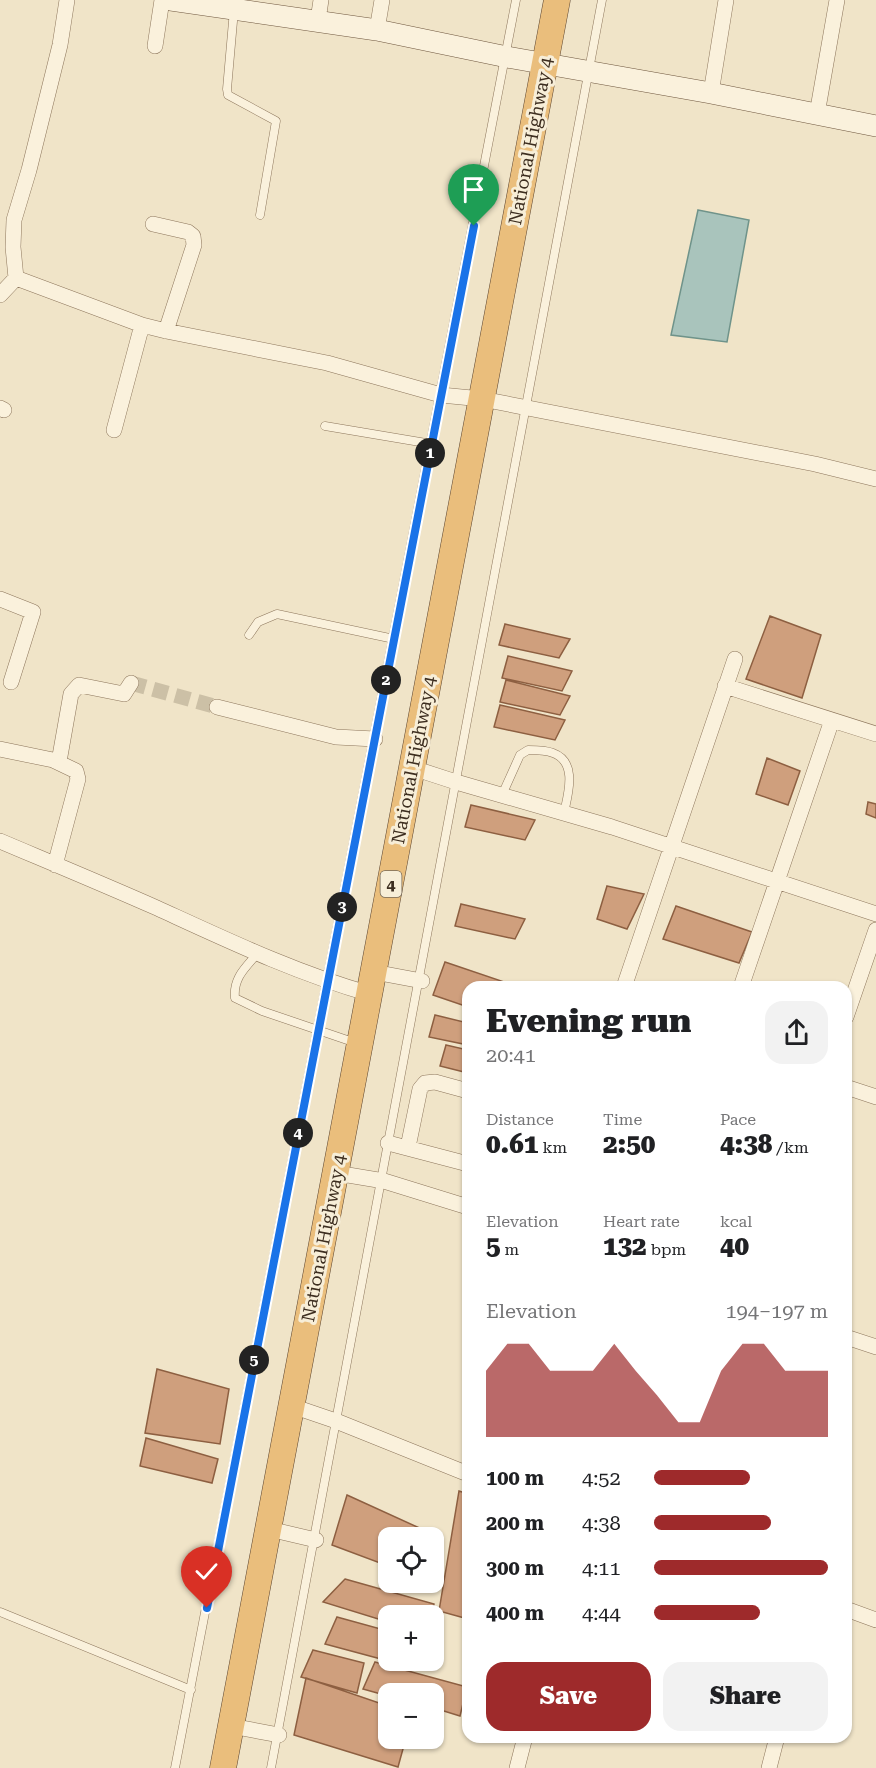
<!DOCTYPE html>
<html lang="en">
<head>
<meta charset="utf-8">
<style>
	:root { --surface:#fff; --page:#f2f2f2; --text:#202124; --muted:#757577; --accent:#9e2a2b }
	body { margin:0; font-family:"Roboto Serif",serif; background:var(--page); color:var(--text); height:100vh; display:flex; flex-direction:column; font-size:22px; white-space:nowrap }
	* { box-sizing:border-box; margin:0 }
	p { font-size:20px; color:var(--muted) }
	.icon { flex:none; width:33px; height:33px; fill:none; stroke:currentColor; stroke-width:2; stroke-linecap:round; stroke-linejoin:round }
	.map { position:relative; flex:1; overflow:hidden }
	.panel { position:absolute; left:462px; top:981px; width:390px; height:762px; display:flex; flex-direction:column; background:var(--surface); border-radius:18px; box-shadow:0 2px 4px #0004 }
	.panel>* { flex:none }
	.tools { position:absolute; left:378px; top:1527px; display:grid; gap:12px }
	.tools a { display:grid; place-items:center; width:66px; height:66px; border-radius:12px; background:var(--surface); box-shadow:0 2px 4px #0004; font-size:30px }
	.pin { position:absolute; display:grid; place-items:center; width:51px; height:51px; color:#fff; margin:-62px -26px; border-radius:50% 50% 50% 0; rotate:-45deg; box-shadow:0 0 6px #0007 }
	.pin .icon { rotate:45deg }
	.km { position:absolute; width:30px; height:30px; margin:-15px; border-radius:50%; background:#222; color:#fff; font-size:16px; line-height:30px; text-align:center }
	.round { display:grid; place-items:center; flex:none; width:63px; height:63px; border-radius:18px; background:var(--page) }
	.head { display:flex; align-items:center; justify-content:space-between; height:102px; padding:0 24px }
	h1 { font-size:33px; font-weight:800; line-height:45px }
	.metrics { display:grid; grid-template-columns:repeat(3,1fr); gap:9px; height:102px; padding:6px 24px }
	.metrics div { display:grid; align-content:center }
	.metrics b { font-size:26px; font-weight:800 }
	.metrics small { font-size:16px; font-weight:400 }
	.metrics p { font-size:16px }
	.chart { height:168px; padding:12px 24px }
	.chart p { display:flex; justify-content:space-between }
	.chart svg { width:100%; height:108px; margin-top:6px; fill:var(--accent); opacity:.7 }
	.action { display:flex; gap:12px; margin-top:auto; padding:12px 24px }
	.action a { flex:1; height:69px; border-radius:18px; background:var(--accent); color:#fff; font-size:24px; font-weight:800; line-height:69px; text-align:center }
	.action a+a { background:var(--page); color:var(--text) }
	ul { padding:0 24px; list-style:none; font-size:20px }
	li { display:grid; grid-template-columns:96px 72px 1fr; align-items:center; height:45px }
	li i { height:15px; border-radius:8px; background:var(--accent) }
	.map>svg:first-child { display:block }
	.water { fill:#a9c4bc; stroke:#6f938a; stroke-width:1.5 }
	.building { fill:#cf9f7d; stroke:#8d5f41; stroke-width:1.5 }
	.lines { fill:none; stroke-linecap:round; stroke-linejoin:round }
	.minor-tunnel { stroke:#ccc0a6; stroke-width:15; stroke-dasharray:15 8; stroke-linecap:butt }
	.service-casing { stroke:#8d765c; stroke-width:9 }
	.minor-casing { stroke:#8d765c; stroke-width:16 }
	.secondary-casing { stroke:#6f573f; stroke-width:22 }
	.trunk-casing { stroke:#5b4430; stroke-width:27 }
	.service { stroke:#faf1dc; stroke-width:8 }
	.minor { stroke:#faf1dc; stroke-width:15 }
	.secondary { stroke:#faf1dc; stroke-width:21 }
	.trunk { stroke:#eabe7c; stroke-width:26 }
	.route-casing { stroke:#fff; stroke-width:12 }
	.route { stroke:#1a73e8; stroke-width:8 }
	.labels { text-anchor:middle; stroke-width:6; stroke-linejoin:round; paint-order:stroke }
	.shield { fill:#f7eed8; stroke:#756857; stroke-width:1.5 }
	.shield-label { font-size:16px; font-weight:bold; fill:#3d2e20 }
	.street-label { font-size:18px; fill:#3d2e20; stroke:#f7eed8 }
</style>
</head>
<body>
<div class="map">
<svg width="876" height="1768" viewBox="0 0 876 1768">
	<rect width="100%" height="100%" fill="#f0e4c8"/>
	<path class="water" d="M 698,210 L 749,220 L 727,342 L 671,335 Z"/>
	<path class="building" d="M 770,616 L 821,635 L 802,698 L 746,679 Z
		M 505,624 L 570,639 L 559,658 L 499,645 Z
		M 508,656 L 572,671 L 562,691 L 502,678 Z
		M 506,680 L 570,696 L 560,715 L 500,702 Z
		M 500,705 L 565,720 L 555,740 L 494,727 Z
		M 767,758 L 800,771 L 788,805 L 756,794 Z
		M 868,802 L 876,804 L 876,818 L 866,814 Z
		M 471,805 L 535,820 L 525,840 L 465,827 Z
		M 607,886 L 644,894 L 627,929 L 597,919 Z
		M 461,904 L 525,919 L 515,939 L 455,926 Z
		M 676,906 L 752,932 L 739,963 L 663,939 Z
		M 445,962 L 519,987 L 468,987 L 468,1007 L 433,995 Z
		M 435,1015 L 468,1023 L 468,1045 L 429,1037 Z
		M 446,1045 L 468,1050 L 468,1073 L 440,1066 Z
		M 157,1369 L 229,1389 L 220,1444 L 145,1433 Z
		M 146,1438 L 218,1459 L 212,1483 L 140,1466 Z
		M 459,1491 L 468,1494 L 468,1619 L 439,1611 Z
		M 347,1495 L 426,1531 L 423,1538 L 388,1538 L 388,1566 L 332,1545 Z
		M 345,1579 L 434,1604 L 432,1616 L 388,1616 L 388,1622 L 323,1602 Z
		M 337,1617 L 388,1631 L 388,1660 L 425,1660 L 422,1670 L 325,1644 Z
		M 313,1650 L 364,1663 L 357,1693 L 301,1677 Z
		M 375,1662 L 467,1687 L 460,1716 L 434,1708 L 434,1694 L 388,1694 L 388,1696 L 363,1689 Z
		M 306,1678 L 388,1706 L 388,1738 L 406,1738 L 398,1767 L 294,1735 Z"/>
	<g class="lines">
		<path class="minor-tunnel" d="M 131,683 L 217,707"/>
		<defs>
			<path id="service" d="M 234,10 L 227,89 L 228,95 L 276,121 L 260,215
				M 325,426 L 432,444
				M 249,635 L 258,622 L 277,614 L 394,639
				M 502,795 L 520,755 L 528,750 C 536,750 546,750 553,753 C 578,762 568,794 564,813
				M 257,954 C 245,968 233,978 235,998 L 262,1011 L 356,1043
				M 0,1612 L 191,1690
				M 175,1768 L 516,0
				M 271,1768 L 602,0"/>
			<path id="minor" d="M 318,20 L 321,0
				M 377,30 L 382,0
				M 155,46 L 162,0
				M 711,93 L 726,0
				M 817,114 L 837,0
				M 153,224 L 188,232 L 193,236 L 194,245 L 166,331
				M 16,278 L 13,247 L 14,220 L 29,170 L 60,45 L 67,0
				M 0,295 L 16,278 L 142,325 L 166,331 L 327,363 L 441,395 L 482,399 L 815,464 L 876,479
				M 0,408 L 4,410
				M 114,430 L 142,325
				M 0,599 L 33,612 L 11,682
				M 725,686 L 876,734
				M 217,707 L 336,737 L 375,739
				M 0,749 L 53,760 L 58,759 L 60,756 L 71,694 L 79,685 L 124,694 L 131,683
				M 53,760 L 76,771 L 78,779 L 55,865
				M 413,768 L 456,782 L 612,827 L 876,914
				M 0,841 C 52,863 105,885 157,908 C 227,940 296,973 370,994
				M 374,972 L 422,981
				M 624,987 L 735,659
				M 741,987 L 832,720
				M 846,1017 L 876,930
				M 846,1087 L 876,1097
				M 388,1143 L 468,1164
				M 408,1147 L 420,1089 L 425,1083 L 435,1082 L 468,1091
				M 336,1173 L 384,1181 L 468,1207
				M 846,1337 L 876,1347
				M 292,1406 L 336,1421 L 468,1474
				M 269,1529 L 316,1540
				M 846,1609 L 876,1620
				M 231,1726 L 279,1735
				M 517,1768 L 525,1737
				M 769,1768 L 777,1737"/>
			<path id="secondary" d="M 171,0 L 377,30 L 507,57 L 711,93 L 876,126"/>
			<path id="trunk" d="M 223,1768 L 557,0"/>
		</defs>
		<use href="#service" class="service-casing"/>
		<use href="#minor" class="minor-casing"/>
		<use href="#secondary" class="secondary-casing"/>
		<use href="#trunk" class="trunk-casing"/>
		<use href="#service" class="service"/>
		<use href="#minor" class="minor"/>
		<use href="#secondary" class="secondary"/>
		<use href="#trunk" class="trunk"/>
	</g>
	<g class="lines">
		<defs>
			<path id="route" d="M 207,1608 L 474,226"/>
		</defs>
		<use href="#route" class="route-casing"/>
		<use href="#route" class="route"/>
	</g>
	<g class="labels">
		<rect class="shield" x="380.5" y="871" width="21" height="26" rx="4.5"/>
		<g class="shield-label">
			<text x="391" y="890">4</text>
		</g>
		<g class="street-label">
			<text transform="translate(531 141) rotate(-79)" y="6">National Highway 4</text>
			<text transform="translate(414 760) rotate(-79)" y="6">National Highway 4</text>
			<text transform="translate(324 1238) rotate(-79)" y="6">National Highway 4</text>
		</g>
	</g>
</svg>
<div class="tools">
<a><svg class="icon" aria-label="locate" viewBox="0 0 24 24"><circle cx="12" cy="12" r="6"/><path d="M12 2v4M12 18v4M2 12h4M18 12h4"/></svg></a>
<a>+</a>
<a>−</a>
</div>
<div class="pin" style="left:474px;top:226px;background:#1e9e55"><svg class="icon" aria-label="arrive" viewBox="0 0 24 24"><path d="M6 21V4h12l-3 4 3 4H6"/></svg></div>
<div class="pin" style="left:207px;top:1608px;background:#d93025"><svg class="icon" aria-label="check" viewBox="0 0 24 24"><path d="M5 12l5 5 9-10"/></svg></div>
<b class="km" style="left:430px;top:453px">1</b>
<b class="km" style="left:386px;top:680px">2</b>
<b class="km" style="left:342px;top:907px">3</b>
<b class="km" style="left:298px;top:1133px">4</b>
<b class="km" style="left:254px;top:1360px">5</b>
<section class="panel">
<div class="head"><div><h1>Evening run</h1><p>20:41</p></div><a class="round"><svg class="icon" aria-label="share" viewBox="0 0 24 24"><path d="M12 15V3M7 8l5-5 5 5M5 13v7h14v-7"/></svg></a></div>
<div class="metrics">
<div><p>Distance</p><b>0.61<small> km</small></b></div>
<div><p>Time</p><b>2:50</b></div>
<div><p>Pace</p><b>4:38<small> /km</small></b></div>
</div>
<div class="metrics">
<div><p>Elevation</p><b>5<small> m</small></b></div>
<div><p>Heart rate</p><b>132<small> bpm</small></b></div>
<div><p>kcal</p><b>40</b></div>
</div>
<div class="chart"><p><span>Elevation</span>194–197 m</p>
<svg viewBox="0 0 160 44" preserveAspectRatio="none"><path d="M0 44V17L10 6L20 6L30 17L40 17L50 17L60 6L70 17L80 27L90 38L100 38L110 17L120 6L130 6L140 17L150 17L160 17V44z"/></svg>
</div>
<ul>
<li><b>100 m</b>4:52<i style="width:55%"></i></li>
<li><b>200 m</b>4:38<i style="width:67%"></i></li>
<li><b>300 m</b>4:11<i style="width:100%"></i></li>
<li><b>400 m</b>4:44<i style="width:61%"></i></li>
</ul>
<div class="action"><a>Save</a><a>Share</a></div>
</section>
</div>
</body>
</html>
